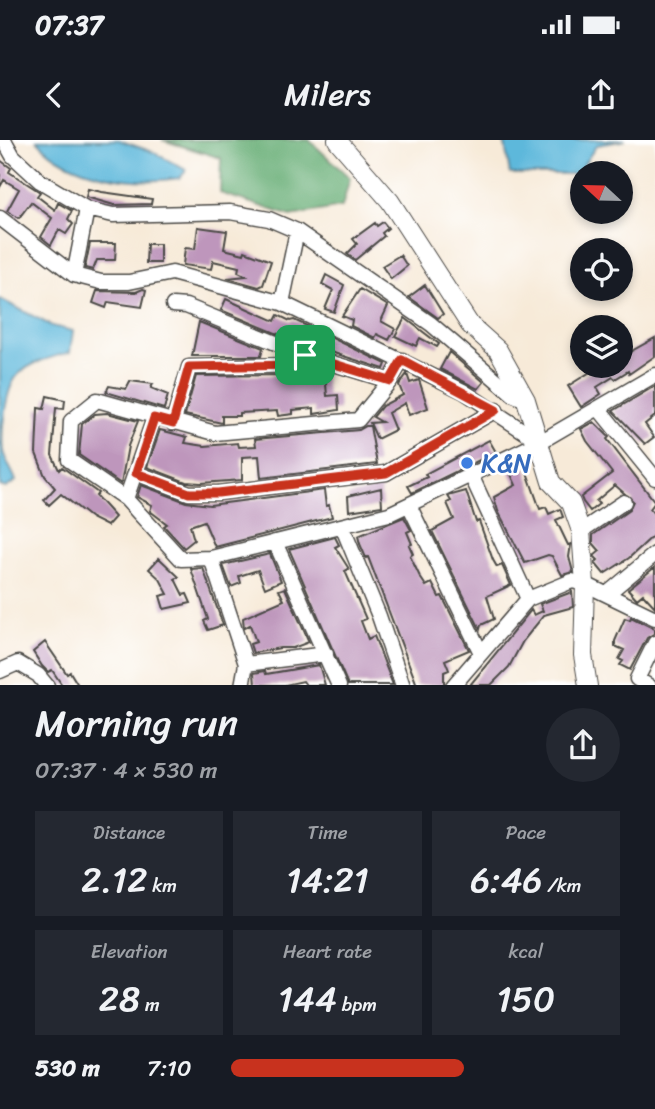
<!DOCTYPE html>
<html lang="en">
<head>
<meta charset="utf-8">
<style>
	:root { --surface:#171b24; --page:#242831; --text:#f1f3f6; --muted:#9ea1a6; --accent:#c8321e }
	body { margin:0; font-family:Sriracha,sans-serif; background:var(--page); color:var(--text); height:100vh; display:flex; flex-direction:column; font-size:26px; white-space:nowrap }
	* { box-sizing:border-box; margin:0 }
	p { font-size:23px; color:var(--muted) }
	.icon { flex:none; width:38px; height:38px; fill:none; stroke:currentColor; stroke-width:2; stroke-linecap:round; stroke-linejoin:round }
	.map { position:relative; height:545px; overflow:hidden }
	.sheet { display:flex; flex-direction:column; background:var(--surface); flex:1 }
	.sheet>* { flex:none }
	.needle { width:46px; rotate:292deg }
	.tools { position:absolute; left:570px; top:21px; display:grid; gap:14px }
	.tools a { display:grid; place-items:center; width:63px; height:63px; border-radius:50%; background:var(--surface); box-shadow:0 4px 10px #0003; font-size:35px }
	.pin { position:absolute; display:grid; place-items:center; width:60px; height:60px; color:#fff; margin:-30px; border-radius:14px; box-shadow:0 4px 10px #0006 }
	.round { display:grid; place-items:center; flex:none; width:74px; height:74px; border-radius:37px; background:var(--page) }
	.head { display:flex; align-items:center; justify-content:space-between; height:119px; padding:0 35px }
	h1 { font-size:38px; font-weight:600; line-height:52px }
	.metrics { display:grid; grid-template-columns:repeat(3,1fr); gap:10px; height:119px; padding:7px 35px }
	.metrics div { display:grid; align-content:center; border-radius:0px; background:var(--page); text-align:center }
	.metrics b { font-size:35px; font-weight:600 }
	.metrics small { font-size:19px; font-weight:400 }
	.metrics p { font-size:19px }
	ul { padding:0 35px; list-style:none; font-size:23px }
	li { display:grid; grid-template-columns:112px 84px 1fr; align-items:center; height:52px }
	li i { height:18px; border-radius:9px; background:var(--accent) }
	.status { display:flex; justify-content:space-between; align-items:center; height:49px; padding:0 35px; background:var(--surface); direction:ltr }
	.status svg { height:19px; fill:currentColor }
	header { display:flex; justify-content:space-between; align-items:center; height:91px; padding:0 35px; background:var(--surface); font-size:32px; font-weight:600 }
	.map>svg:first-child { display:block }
	.forest { fill:#66ad74; stroke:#486c50; stroke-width:2 }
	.water { fill:#5db8db; stroke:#447283; stroke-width:2 }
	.building { fill:#be96bc }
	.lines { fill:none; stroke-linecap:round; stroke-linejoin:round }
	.minor-casing { stroke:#4a4845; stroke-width:17 }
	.major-casing { stroke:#4a4845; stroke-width:20 }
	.minor { stroke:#fff; stroke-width:14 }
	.major { stroke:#fff; stroke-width:18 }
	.route-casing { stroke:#fff; stroke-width:14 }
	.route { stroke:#c8321e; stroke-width:9 }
	.shop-dot { fill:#3f7fe0; stroke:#fff; stroke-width:2.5 }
	.labels { text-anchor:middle; stroke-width:5; stroke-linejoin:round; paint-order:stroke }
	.shop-label { font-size:26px; fill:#366cbe; stroke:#fff; text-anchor:start }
</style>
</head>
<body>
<div class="status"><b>07:37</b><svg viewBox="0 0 49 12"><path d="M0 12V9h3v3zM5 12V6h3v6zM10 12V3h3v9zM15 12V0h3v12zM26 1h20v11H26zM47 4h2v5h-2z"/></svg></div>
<header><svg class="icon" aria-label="back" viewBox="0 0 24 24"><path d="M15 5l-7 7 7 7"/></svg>Milers<svg class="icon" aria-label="share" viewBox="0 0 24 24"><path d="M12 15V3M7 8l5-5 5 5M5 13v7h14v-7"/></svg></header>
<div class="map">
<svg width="655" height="546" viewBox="0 0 655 546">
	<rect width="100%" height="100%" fill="#fff"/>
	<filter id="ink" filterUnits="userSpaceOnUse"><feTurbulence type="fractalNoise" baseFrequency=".0143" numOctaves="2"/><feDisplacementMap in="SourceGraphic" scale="14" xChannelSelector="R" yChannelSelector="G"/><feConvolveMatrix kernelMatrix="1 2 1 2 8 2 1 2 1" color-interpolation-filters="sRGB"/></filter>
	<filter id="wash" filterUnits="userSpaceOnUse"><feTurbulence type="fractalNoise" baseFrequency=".00686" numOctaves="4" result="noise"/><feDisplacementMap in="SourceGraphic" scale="28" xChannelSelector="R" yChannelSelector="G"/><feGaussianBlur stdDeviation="1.57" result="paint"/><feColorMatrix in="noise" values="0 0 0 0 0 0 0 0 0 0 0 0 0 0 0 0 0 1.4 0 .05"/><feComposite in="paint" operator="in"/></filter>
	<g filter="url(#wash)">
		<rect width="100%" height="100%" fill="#f7ead8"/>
		<path class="forest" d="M 162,0 L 309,0 L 350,38 L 342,67 L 291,76 L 220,53 L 221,18 Z"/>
		<path class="water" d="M 37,0 L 119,0 L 153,12 L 186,30 L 180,38 C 135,45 68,37 37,0 Z
			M 499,0 L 626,0 L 597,5 L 577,34 L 510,34 L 505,4 Z
			M 0,159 L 52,186 L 73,191 L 70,212 C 53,217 34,221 20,233 C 5,245 1,292 3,311 C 5,321 13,331 16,341 L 6,348 L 0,346 Z"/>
		<g id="blocks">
			<path class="building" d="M 0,20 L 11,28 L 9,32 L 40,52 L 37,56 L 55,70 L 58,63 L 72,71 L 68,79 L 73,84 L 66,94 L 59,90 L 51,105 L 41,97 L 52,78 L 31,62 L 19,78 L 7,71 L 19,49 L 4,40 L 0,47 Z
				M 88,49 L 102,52 L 152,59 L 151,64 L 114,65 L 86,57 Z
				M 383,82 L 388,88 L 382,93 L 384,96 L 355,120 L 347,114 L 357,104 L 353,99 L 375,83 L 377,86 Z
				M 198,87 L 227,91 L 224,109 L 244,114 L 245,111 L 271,121 L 263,145 L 259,147 L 227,138 L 247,136 L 238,132 L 239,127 L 213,121 L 211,129 L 183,125 L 185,108 L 195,109 Z
				M 90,103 L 116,103 L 115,120 L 97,120 L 93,130 L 85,128 Z
				M 147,104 L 160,104 L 160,123 L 146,123 Z
				M 400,115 L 407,126 L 391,139 L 382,126 Z
				M 326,135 L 344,145 L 334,172 L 325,169 L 333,150 L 322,144 Z
				M 425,145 L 443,174 L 438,178 L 409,157 Z
				M 143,149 L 146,150 L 142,167 L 108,162 L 106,168 L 93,163 L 97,151 L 136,152 Z
				M 360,149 L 388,166 L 381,181 L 395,189 L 389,200 L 377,194 L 375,198 L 351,186 L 352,180 L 342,176 Z
				M 226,159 L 275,181 L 278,175 L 290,181 L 294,180 L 326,195 L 326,199 L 328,196 L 386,224 L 384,229 L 290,199 L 221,170 Z
				M 405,178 L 439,204 L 437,207 L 420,198 L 416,206 L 395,196 Z
				M 199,182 L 263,208 L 261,216 L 192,216 Z
				M 655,198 L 655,216 L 629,234 L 628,231 L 615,239 L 613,237 L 597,247 L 601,254 L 581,267 L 568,246 L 600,226 L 621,226 L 621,217 Z
				M 449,212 L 484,242 L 478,249 L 440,229 Z
				M 313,227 L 325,232 L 327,256 L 338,255 L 339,270 L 314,274 L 314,268 L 293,270 L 293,274 L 278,276 L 277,271 L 239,273 L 239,276 L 222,276 L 222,283 L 185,275 L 196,236 L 293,235 L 313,231 Z
				M 407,234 L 410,243 L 419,240 L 428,268 L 409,275 L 405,263 L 388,273 L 395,290 L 377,299 L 370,283 L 382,282 L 373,277 L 382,266 L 403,255 L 399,245 Z
				M 130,241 L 153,244 L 151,248 L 168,255 L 164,269 L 106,252 L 109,246 L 126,249 Z
				M 655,246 L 655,276 L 645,284 L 654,297 L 645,304 L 613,271 Z
				M 47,256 L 65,260 L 64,269 L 56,268 L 52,315 L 59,330 L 62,327 L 98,353 L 96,356 L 115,377 L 107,386 L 91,378 L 61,354 L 49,365 L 44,360 L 55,348 L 45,336 L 36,313 L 38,268 L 44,269 Z
				M 107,273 L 138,281 L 128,306 L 121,344 L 79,315 L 82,284 L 95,274 Z
				M 594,282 L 609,297 L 607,299 L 655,362 L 650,369 L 655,375 L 655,394 L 629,418 L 604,434 L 595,423 L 598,420 L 594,416 L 600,411 L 593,403 L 593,395 L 629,370 L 633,361 L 615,345 L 596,361 L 599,364 L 590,371 L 583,362 L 581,357 L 612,333 L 587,301 L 581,289 Z
				M 366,286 L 370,286 L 377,324 L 261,338 L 259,316 L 242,317 L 242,340 L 201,343 L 186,342 L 147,327 L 160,290 L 187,297 L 185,303 L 205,306 L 238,303 L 239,307 L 256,306 L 255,299 L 359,290 Z
				M 489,300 L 496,312 L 412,353 L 408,346 L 427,337 L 425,334 Z
				M 523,321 L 540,369 L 546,367 L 549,374 L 560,369 L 563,377 L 556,380 L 568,405 L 571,404 L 569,417 L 573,432 L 562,435 L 552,416 L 548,415 L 525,423 L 498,371 L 494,357 L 516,345 L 508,328 Z
				M 141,345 L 186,362 L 210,365 L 324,350 L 326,366 L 329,365 L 332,377 L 215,407 L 204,381 L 190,386 L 194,400 L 184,408 L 164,386 L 167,384 L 150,371 L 152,365 L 137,357 Z
				M 381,348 L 382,366 L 349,371 L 348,356 Z
				M 466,351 L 476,382 L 479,381 L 493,420 L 497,427 L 502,425 L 511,445 L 487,456 L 494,479 L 481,485 L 480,489 L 432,391 L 454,379 L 447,363 L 451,361 L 448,356 Z
				M 404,377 L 411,390 L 407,392 L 412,404 L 409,405 L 413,414 L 410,416 L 420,437 L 426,446 L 432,443 L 439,457 L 442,456 L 469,510 L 445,520 L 449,530 L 444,532 L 444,545 L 417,545 L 368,417 L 366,418 L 360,404 L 358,396 Z
				M 335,397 L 339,405 L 335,407 L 349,429 L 345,431 L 366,479 L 361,481 L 368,499 L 374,496 L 393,545 L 348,545 L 289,409 Z
				M 270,414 L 281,441 L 265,448 L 258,430 L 239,436 L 241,443 L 231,447 L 223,425 Z
				M 159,418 L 179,437 L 175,439 L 183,455 L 187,454 L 191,463 L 164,469 L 160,456 L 168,454 L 160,439 L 149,429 Z
				M 655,427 L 655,467 L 643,454 L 637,459 L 628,449 Z
				M 203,428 L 223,485 L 208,490 L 204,481 L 208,479 L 191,429 Z
				M 285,448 L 309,502 L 293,508 L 280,508 L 253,513 L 250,504 L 256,502 L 250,485 L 244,488 L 243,478 L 284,460 L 279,450 Z
				M 572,452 L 573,467 L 544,475 L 523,501 L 509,527 L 491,545 L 470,545 L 531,470 L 534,475 L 543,471 L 540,464 Z
				M 631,477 L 655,489 L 655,493 L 647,498 L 630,530 L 620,525 L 623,521 L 619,519 L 624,510 L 615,506 L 615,501 L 625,478 L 630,480 Z
				M 45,502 L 67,534 L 70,532 L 78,545 L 62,545 L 52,530 L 48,532 L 42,526 L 33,512 Z
				M 319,525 L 325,545 L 306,545 L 303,541 L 285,545 L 255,545 L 254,533 L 265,531 L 266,534 Z"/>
		</g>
	</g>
	<g filter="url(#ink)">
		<use href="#blocks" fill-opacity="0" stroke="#4a4845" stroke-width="2"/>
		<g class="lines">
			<defs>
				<path id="minor" d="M 4,0 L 13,16 L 40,41 L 87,69 L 113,75 L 230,72 L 269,79 L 297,91 L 431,184 L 514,255 L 526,260
					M 0,78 L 74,135 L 101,142 L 129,142 L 172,133 L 282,163 L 463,251 L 540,302
					M 74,135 L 87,69
					M 282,163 L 297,91
					M 173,165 L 186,166 L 305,215 L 390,241
					M 402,220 L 390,241 L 358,280 L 215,293 L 97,260 L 71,281 L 69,320 L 126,359 L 181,419 L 211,418 L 389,374 L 540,302 L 655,235
					M 599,269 L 655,338
					M 173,283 L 189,227 L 293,225 L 305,215
					M 136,333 L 189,353 L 218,353 L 386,333 L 496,270
					M 471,335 L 528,459
					M 126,359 L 154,278
					M 409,365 L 481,513
					M 342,386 L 379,476 L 403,546
					M 581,391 L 624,362
					M 275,402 L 339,546
					M 211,418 L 246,524 L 242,546
					M 607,454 L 655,414
					M 246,524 L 326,514
					M 0,531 L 18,523 L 38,535 L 47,546
					M 453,546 L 528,459 L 572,441 L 585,444 L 655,478
					M 649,546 L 637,539 L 655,503"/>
				<path id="major" d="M 337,0 L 390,61 L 470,185 L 498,210 L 526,260 L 551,342 L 571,363 L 581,391 L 585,444 L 583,515 L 588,546"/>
			</defs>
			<use href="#minor" class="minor-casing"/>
			<use href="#major" class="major-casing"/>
			<use href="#minor" class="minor"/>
			<use href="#major" class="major"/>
		</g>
	</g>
	<g class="lines" filter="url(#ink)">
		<defs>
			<path id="route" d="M 305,215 L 390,241 L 402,220 L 496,270 L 386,333 L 218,353 L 189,353 L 136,333 L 154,278 L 173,283 L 189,227 L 293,225 Z"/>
		</defs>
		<use href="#route" class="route-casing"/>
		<use href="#route" class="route"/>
	</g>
	<circle class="shop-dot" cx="467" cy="323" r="7"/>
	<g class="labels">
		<g class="shop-label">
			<text x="481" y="332">K&amp;N</text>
		</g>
	</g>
</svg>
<div class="tools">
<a><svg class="needle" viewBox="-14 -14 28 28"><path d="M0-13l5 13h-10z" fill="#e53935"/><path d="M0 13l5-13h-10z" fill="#9ea1a6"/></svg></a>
<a><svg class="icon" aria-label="locate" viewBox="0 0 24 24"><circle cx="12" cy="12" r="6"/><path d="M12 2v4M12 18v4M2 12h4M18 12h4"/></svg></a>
<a><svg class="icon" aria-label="layers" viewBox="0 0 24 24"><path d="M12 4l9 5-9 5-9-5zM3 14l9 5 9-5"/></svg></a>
</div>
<div class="pin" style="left:305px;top:215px;background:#1e9e55"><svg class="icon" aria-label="arrive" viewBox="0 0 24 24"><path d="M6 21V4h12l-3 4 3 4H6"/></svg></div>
</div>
<section class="sheet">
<div class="head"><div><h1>Morning run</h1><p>07:37 · 4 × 530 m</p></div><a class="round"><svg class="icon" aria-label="share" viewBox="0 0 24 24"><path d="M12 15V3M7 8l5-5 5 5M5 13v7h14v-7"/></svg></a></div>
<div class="metrics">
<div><p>Distance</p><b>2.12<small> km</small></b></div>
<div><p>Time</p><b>14:21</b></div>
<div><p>Pace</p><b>6:46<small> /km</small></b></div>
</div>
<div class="metrics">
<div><p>Elevation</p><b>28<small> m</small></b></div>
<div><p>Heart rate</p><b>144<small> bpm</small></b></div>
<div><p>kcal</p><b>150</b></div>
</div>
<ul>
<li><b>530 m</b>7:10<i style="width:60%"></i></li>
</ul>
</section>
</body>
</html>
